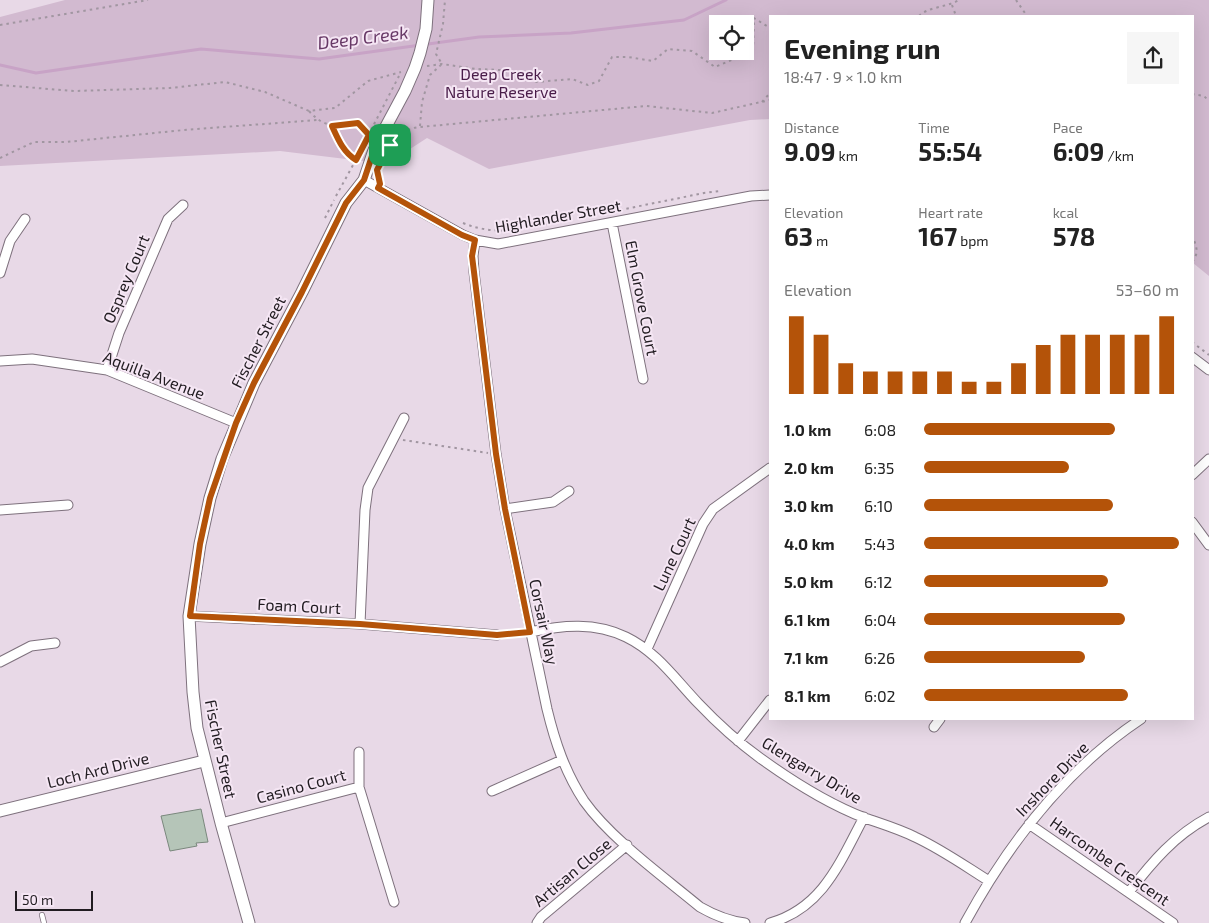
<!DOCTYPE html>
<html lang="en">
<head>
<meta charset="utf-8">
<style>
	:root { --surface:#fff; --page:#f6f6f6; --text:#222; --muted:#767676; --accent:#b45309 }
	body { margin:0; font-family:"Exo 2",sans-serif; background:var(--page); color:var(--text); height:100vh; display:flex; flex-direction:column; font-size:19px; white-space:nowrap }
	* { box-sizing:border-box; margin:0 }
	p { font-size:16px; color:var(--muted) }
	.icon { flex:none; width:28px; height:28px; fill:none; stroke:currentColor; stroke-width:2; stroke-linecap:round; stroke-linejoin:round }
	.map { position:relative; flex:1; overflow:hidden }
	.sheet { position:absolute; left:769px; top:15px; width:425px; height:705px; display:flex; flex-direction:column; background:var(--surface); border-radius:0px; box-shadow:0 5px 20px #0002 }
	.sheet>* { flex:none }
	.buttons { position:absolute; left:709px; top:15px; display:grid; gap:10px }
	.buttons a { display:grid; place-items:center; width:45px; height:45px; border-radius:0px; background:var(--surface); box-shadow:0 5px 20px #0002; font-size:25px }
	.scale { position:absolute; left:15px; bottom:12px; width:78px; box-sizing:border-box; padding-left:5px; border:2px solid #211c21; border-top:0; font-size:14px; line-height:18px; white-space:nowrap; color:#211c21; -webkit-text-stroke:4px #f5e6f4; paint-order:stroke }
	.pin { position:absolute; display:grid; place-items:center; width:42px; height:42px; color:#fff; margin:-21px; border-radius:10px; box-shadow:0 2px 8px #0006 }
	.round { display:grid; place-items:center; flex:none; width:52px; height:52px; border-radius:0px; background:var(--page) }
	.overview { display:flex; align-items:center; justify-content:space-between; height:85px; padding:0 15px }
	h1 { font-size:28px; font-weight:700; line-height:38px }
	.stats { display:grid; grid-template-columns:repeat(3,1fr); gap:8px; height:85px; padding:5px 15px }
	.stats div { display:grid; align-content:center }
	.stats b { font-size:25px; font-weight:700 }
	.stats small { font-size:14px; font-weight:400 }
	.stats p { font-size:14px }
	.chart { height:140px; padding:10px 15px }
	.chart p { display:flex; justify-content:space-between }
	.chart svg { width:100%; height:90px; margin-top:5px; stroke:var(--accent); stroke-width:6 }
	ul { padding:0 15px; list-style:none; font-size:16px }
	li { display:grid; grid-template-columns:80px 60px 1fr; align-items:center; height:38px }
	li i { height:12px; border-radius:6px; background:var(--accent) }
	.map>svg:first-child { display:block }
	.green { fill:#d2bad0; fill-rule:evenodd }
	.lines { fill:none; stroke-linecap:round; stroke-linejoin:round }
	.stream { stroke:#c8a3c6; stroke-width:3 }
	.building { fill:#b5c5b8; stroke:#7a887d }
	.service-casing { stroke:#7e717d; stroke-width:6 }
	.minor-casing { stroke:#7e717d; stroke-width:11 }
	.tertiary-casing { stroke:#7e717d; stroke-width:13 }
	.path { stroke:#a196a1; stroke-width:2; stroke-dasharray:2.5 4; stroke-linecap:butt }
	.service { stroke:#fff; stroke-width:4.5 }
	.minor { stroke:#fff; stroke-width:9 }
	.tertiary { stroke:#fff; stroke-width:11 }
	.route-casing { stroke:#fff; stroke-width:10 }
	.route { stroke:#b45309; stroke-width:6 }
	.labels { text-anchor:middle; stroke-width:4; stroke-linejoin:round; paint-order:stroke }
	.park-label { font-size:16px; fill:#491c49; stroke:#f5e6f4 }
	.street-label { font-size:16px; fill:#211c21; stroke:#f5e6f4 }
	.water-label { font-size:18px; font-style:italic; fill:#673866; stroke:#f5e6f4 }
</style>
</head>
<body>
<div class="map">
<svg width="1209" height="923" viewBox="0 0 1209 923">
	<rect width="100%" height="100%" fill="#e8d9e7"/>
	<path class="green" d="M 65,0 L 1209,0 L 1209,276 L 1193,263 L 1192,16 L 770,16 L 770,119 L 750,120 L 489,169 L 427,138 L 387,164 L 280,151 L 0,166 L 0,17 ZM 718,24 L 745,24 L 745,51 L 718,51 Z"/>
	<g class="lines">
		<path class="stream" d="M 0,65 L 36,73 L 201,49 L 319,59 L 479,37 L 571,33 L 684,20 L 726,0"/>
	</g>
	<path class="building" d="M 201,809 L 208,842 L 196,843 L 197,846 L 170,851 L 161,816 Z"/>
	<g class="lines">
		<defs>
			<path id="service" d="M 42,915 L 44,923"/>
			<path id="minor" d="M 364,180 L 463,235 L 475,240 L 498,244 L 751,196 L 770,195
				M 612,223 L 643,379
				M 475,240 L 473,256 L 474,272 L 496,454 L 505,509 L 547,709 C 555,742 565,772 584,801 C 611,839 664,877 700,907 C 714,915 728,921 745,923
				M 0,273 L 10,241 L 25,219
				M 1192,357 L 1209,370
				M 0,361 L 32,359 L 107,370 L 236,423
				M 107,370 L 119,333 L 168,219 L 183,205
				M 1192,475 L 1209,459
				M 505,509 L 553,502 L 569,491
				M 0,510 L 68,505
				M 1192,522 L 1209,545
				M 189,616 L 360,624 L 497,635
				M 360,624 L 365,510 L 368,488 L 404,418
				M 530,632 C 563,625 595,622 626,637 C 657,652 675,679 698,703 C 717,723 738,742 760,758 C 792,781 828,804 865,818 C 882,824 899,829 915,837 C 941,849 965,866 989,881
				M 647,649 L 703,524 L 713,509 L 770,468
				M 0,662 L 31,646 L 55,643
				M 934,727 L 940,719
				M 738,741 L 770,700
				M 359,787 L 394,902
				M 492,791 L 562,760
				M 221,823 L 359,787 L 359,752
				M 1029,824 L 1173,923
				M 1129,892 C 1152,862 1175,835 1209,817
				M 537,923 L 541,917 L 627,845
				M 770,923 C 823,908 840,862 864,817
				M 965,923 C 1008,844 1066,769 1141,719"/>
			<path id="tertiary" d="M 0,811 L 204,761
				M 249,923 L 221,823 L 197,728 L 193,692 L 189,616 L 200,544 L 210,498 L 222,459 L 254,383 L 302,292 L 346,203 L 364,180 L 375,147 L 405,91 L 415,68 L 420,53 L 426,29 L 428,0"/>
		</defs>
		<use href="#service" class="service-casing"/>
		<use href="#minor" class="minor-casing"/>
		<use href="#tertiary" class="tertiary-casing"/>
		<path class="path" d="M 1016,0 L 1027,16
			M 952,5 L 956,16
			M 919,16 C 927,7 948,7 959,0
			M 0,25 L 148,0
			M 427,66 L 442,64 L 476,69 L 501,70 L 537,82 L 572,79 L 588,85 L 599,81 L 612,57 L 628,57 L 653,61 L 668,49 L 692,51 L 715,67 L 753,51 L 754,18 L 770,28
			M 0,85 L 74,91 L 170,88 L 225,82 L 265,92 L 309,111 L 335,108 L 368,81 L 401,72
			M 1192,94 L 1204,96 L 1209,101
			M 762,102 L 770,93
			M 309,111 C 325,129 337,126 359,123 L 370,135
			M 332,126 C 338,139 343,152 356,160
			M 420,126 L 422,102 L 430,75 L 442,64 L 436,54 L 443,24 L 445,0
			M 371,130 L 399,76
			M 388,144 L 390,145 C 397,134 407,128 420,127 L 646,106 L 712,113 L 770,100
			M 384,156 L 390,145
			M 0,158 L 34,142 L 66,142 L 184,130 L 317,120
			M 336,196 L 363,147
			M 620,210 L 704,193 L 720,191
			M 325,218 L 334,200
			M 463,223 C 500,238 529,227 566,220
			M 1192,235 C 1196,246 1200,252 1192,262
			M 1192,342 L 1209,355
			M 403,440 L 488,453
			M 505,634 L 520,633"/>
		<use href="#service" class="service"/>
		<use href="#minor" class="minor"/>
		<use href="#tertiary" class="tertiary"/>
	</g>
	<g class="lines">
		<defs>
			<path id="route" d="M 390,145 L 369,135 L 358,123 L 332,126 C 338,139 343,152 356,160 L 369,135 L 379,140 L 375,147 L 364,180 L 346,203 L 302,292 L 254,383 L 236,423 L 210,498 L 200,544 L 190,616 L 360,624 L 497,635 L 530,632 L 505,509 L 496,454 L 474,272 L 472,256 L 475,240 L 462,235 L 378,188 L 380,184 L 377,170 L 390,145"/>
		</defs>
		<use href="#route" class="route-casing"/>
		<use href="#route" class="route"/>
	</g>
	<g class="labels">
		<g class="park-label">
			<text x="501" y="80">Deep Creek<tspan x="501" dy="18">Nature Reserve</tspan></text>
		</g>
		<g class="street-label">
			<text transform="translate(558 216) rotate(-10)" y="6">Highlander Street</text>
			<text transform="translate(126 279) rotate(-67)" y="6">Osprey Court</text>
			<text transform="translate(642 298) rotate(79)" y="6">Elm Grove Court</text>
			<text transform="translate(258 342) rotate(-63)" y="6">Fischer Street</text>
			<text transform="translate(154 375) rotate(21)" y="6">Aquilla Avenue</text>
			<text transform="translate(674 554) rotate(-65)" y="6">Lune Court</text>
			<text transform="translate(299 606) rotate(3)" y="6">Foam Court</text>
			<text transform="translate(544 622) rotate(78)" y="6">Corsair Way</text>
			<text transform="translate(221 749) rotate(78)" y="6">Fischer Street</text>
			<text transform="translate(98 770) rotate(-14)" y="6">Loch Ard Drive</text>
			<text transform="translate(812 770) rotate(31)" y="6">Glengarry Drive</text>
			<text transform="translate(1052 779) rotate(-46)" y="6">Inshore Drive</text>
			<text transform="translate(301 786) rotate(-15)" y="6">Casino Court</text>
			<text transform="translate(1110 861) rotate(35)" y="6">Harcombe Crescent</text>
			<text transform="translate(572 872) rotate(-40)" y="6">Artisan Close</text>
		</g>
		<g class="water-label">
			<text transform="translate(363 38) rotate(-7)" y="6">Deep Creek</text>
		</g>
	</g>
</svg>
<div class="buttons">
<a><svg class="icon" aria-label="locate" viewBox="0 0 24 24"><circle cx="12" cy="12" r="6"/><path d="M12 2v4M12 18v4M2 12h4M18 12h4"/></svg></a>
</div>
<div class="scale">50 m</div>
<div class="pin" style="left:390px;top:145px;background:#1e9e55"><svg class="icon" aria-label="arrive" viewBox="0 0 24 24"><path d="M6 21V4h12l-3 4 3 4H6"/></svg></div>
<section class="sheet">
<div class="overview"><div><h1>Evening run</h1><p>18:47 · 9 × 1.0 km</p></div><a class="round"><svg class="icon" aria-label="share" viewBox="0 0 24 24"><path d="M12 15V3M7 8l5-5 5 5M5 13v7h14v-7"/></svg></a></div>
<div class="stats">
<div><p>Distance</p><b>9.09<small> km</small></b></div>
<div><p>Time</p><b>55:54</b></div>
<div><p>Pace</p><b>6:09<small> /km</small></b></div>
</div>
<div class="stats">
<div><p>Elevation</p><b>63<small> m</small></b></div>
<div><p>Heart rate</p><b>167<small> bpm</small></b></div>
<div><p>kcal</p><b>578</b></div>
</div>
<div class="chart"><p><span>Elevation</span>53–60 m</p>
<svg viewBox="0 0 160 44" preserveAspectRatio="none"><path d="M5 44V6M15 44V15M25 44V29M35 44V33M45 44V33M55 44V33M65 44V33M75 44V38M85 44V38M95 44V29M105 44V20M115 44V15M125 44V15M135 44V15M145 44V15M155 44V6"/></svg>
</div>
<ul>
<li><b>1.0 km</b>6:08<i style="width:75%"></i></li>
<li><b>2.0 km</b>6:35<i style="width:57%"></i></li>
<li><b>3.0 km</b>6:10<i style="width:74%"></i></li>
<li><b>4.0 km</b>5:43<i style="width:100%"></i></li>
<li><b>5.0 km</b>6:12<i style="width:72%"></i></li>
<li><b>6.1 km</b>6:04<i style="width:79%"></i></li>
<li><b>7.1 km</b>6:26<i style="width:63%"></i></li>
<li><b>8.1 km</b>6:02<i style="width:80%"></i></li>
</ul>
</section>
</div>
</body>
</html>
